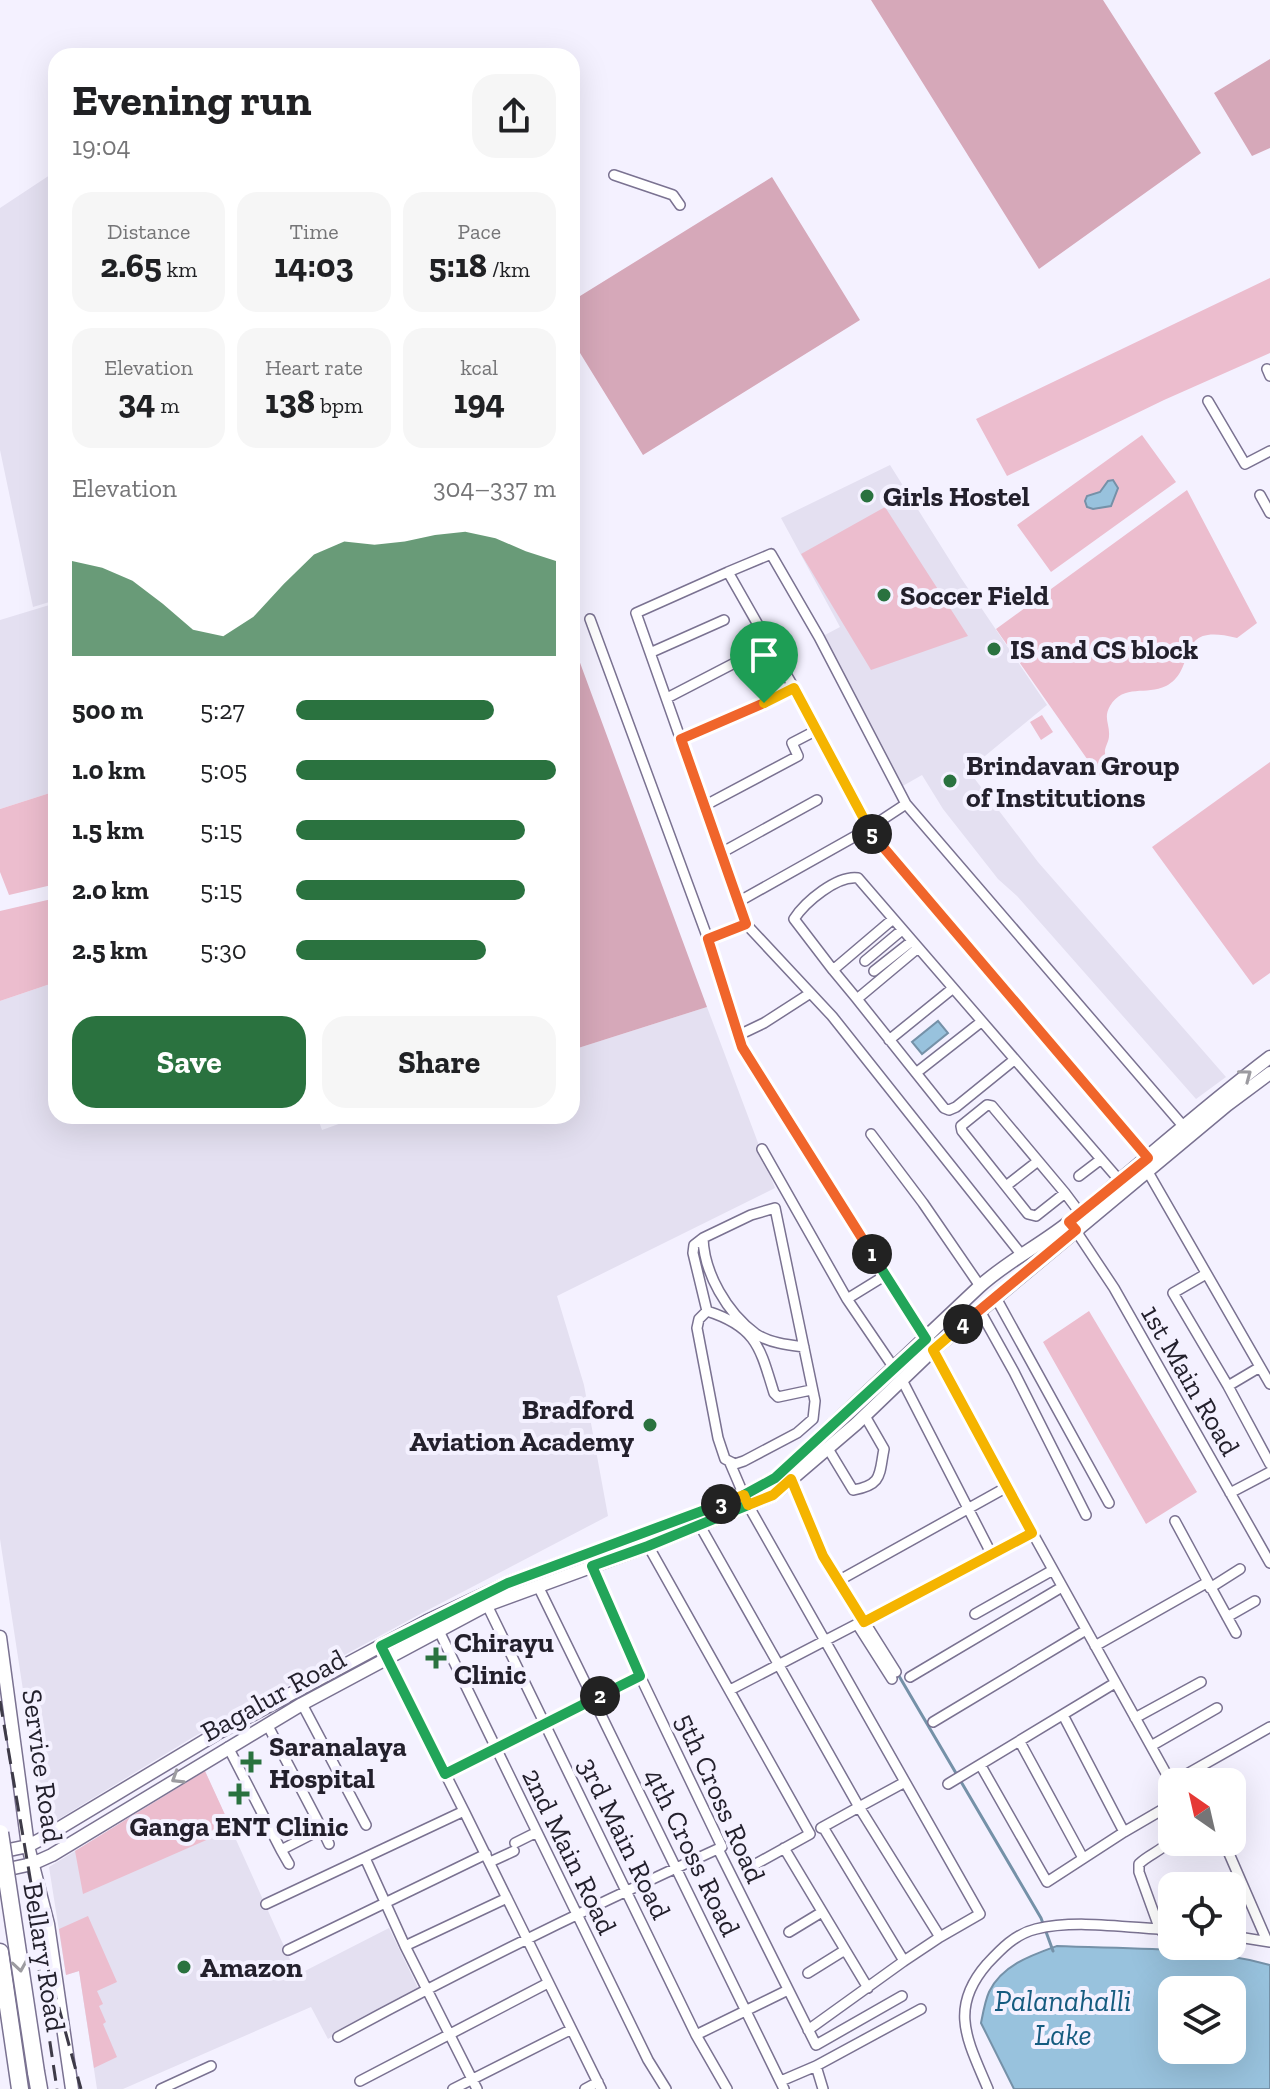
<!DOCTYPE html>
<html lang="en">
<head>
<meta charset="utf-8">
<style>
	:root { --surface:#fff; --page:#f6f6f6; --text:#202124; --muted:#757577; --accent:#2a723f }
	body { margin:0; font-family:"Zilla Slab",serif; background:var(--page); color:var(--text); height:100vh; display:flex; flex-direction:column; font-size:30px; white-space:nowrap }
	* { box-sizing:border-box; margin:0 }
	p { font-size:26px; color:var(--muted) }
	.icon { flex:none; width:44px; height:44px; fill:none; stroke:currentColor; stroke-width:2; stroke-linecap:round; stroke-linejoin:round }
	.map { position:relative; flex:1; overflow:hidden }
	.drawer { position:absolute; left:48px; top:48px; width:532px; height:1076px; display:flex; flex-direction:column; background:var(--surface); border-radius:24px; box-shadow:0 8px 32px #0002 }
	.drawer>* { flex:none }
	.needle { width:52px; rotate:326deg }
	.fabs { position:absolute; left:1158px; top:1768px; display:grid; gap:16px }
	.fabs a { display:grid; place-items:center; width:88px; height:88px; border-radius:16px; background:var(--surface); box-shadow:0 8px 32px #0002; font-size:40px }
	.pin { position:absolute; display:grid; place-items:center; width:68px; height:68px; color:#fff; margin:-82px -34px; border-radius:50% 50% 50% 0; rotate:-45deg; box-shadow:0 0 8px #0007 }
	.pin .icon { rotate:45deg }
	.km { position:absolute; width:40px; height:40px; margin:-20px; border-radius:50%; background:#222; color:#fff; font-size:22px; line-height:40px; text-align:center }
	.round { display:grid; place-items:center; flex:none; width:84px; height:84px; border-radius:24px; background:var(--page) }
	.summary { display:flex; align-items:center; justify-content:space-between; height:136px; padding:0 24px }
	h1 { font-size:44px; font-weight:700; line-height:60px }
	.figures { display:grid; grid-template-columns:repeat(3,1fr); gap:12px; height:136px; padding:8px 24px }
	.figures div { display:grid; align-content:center; border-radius:20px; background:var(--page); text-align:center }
	.figures b { font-size:34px; font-weight:700 }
	.figures small { font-size:22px; font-weight:400 }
	.figures p { font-size:22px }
	.chart { height:224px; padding:16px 24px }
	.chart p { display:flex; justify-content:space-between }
	.chart svg { width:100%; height:144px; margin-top:8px; fill:var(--accent); opacity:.7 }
	.action { display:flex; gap:16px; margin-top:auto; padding:16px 24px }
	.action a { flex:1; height:92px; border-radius:24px; background:var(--accent); color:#fff; font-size:32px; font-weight:700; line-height:92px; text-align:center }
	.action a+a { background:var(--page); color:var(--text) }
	ul { padding:0 24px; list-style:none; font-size:26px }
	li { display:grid; grid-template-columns:128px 96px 1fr; align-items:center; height:60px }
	li i { height:20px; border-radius:10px; background:var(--accent) }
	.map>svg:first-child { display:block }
	.built { fill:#e4e0f1 }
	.green { fill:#ecbdce }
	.forest { fill:#d6a8b9 }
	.water { fill:#98c2dd; stroke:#7591a8; stroke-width:2; fill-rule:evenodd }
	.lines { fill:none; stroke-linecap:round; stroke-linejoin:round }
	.stream { stroke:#7591a8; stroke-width:3 }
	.street-casing { stroke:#7a7291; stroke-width:12 }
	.secondary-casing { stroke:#7a7291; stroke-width:15 }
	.highway-casing { stroke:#7a7291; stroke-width:19 }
	.street { stroke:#fff; stroke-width:9 }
	.secondary { stroke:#fff; stroke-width:12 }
	.highway { stroke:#fff; stroke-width:16 }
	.rail { stroke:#3e3b48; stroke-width:3; stroke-dasharray:16 8; stroke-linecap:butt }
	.highway-bridge-casing { stroke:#7a7291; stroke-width:19; stroke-linecap:butt }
	.highway-bridge { stroke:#fff; stroke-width:16 }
	.oneway { stroke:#9c9ba0 }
	.split-1-casing { stroke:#fff; stroke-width:16 }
	.split-2-casing { stroke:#fff; stroke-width:16 }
	.split-3-casing { stroke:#fff; stroke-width:16 }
	.split-4-casing { stroke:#fff; stroke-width:16 }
	.split-5-casing { stroke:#fff; stroke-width:16 }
	.split-6-casing { stroke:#fff; stroke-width:16 }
	.split-1 { stroke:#f0652b; stroke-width:10 }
	.split-2 { stroke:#22a559; stroke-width:10 }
	.split-3 { stroke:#22a559; stroke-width:10 }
	.split-4 { stroke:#f5b400; stroke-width:10 }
	.split-5 { stroke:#f0652b; stroke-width:10 }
	.split-6 { stroke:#f5b400; stroke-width:10 }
	.poi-dot { fill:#2a723f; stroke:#f4f1ff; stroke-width:3 }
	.labels { text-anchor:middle; stroke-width:8; stroke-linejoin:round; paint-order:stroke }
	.poi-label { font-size:28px; font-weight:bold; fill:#23202c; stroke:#f4f1ff; text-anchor:start }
	.street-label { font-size:28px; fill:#23202c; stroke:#f4f1ff }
	.water-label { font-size:30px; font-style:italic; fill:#155b7f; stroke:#f4f1ff }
</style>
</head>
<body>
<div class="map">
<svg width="1270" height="2089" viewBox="0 0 1270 2089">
	<rect width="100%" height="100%" fill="#f4f1ff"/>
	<path class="built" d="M 56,171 L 56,600 L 33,607 L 0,450 L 0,208 Z
		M 890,465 L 961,578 L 1047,705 L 968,770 L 1038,862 L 1226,1077 L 1196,1099 L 1017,896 L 998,879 L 943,809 L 922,775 L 901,787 L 823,636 L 840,627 L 781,518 Z
		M 56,603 L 56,791 L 0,809 L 0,620 Z
		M 56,982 L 56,1116 L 317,1116 L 322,1130 L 361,1116 L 572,1116 L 572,1050 L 707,1007 L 775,1188 L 557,1296 L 584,1385 L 608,1516 L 424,1612 L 195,1736 L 44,1828 L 0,1539 L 0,1001 Z
		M 205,1771 L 297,1975 L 389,1928 L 418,1988 L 328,2039 L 311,2007 L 123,2089 L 97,2089 L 79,1971 L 66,1975 L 49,1867 Z"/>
	<path class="green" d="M 1270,278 L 1270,353 L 1164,400 L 1007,476 L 976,419 Z
		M 1142,435 L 1176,482 L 1051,572 L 1017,525 Z
		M 1187,490 L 1257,623 L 1237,638 C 1172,621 1199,669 1166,686 C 1146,696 1124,683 1110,706 C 1103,718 1110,724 1109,736 C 1109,742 1104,748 1105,753 C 1105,757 1107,761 1107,765 L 1099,776 L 996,629 Z
		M 885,507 L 968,636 L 871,670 L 801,554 Z
		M 1042,715 L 1053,732 L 1041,740 L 1030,722 Z
		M 1270,762 L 1270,973 L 1253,985 L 1152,847 Z
		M 56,791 L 56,884 L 9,895 L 0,872 L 0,809 Z
		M 56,898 L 56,982 L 0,1001 L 0,911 Z
		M 1089,1311 L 1197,1492 L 1146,1524 L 1043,1342 Z
		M 205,1771 L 233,1832 L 211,1838 L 83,1894 L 75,1851 Z
		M 88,1916 L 117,1982 L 97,1991 L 103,2004 L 99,2006 L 106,2022 L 103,2024 L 117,2057 L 94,2068 L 79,1971 L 66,1975 L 59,1929 Z"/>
	<path class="forest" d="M 871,0 L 1103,0 L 1201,153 L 1039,269 Z
		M 1270,59 L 1270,148 L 1252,156 L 1214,93 Z
		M 772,177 L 860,320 L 643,455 L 572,340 L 572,301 Z
		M 572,641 L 707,1007 L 572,1050 Z"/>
	<path class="water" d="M 1113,480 L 1118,488 L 1111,506 L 1093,509 L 1087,507 L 1085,501 L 1087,496 L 1100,492 L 1108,481 Z
		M 938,1021 L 948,1033 L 922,1054 L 912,1042 Z
		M 1057,1946 C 1128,1949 1201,1946 1270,1965 L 1270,2089 L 1014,2089 L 981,2023 C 983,2013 985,2001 989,1992 C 1002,1965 1032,1955 1057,1946 ZM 1172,1990 L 1232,1990 L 1232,2050 L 1172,2050 Z"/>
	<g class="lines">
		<path class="stream" d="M 899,1676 L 1041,1918 L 1053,1951"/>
		<defs>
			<path id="street" d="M 614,175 L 673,195 L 680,205
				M 1267,369 L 1270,376
				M 1208,401 L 1245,464 L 1270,451
				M 1260,495 L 1270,513
				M 728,572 L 636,613 L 746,924
				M 590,619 L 708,939 L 742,1047 L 933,1350 L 1007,1487
				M 652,652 L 724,620
				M 667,698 L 748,656
				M 681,739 L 794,688
				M 906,804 L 1184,1127
				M 704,806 L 798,756 L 792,743 L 817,730
				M 721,853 L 817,800
				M 738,902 L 868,829 L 794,688 L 728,572 L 771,554 L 819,637 L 906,804 L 868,829 L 1148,1158
				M 893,919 L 833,970 L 794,919 C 805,902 837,875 858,878 L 1120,1181
				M 708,939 L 746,924 L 832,1016 L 1021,1254
				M 918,948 L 857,999 L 944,1108 L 949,1110 L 956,1107 L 1014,1060
				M 865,961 L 902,930
				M 833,970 L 857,999
				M 874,971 L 912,941
				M 739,1035 L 764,1023 L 809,994
				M 889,1040 L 952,989
				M 916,1073 L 981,1022
				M 871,1134 L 923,1203 L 980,1286
				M 762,1149 L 847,1299 L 894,1368
				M 1144,1171 L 1148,1172 L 1270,1384
				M 1079,1176 L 1100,1160
				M 1006,1186 L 1038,1161
				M 1065,1193 L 992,1106 L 987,1105 L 961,1126 L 962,1131 L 1028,1214 L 1036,1216 L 1065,1193 L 1080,1213
				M 1074,1228 L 1114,1288 L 1270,1563
				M 703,1238 L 694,1245 L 693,1253 L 707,1311
				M 1206,1274 L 1173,1293 L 1228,1386
				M 996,1298 L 1109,1503
				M 847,1299 L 886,1275
				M 980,1311 L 1014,1372 L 1086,1515
				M 804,1347 C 788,1345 770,1343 756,1334 C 727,1313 704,1273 703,1238 L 751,1215 L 775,1208 L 815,1401 L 813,1419 L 797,1433 L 744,1461 L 735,1464 L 725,1459 L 718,1438 L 697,1328 L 699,1319 L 707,1311 C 757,1327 760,1348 774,1393 L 778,1397 L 811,1390
				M 1260,1367 L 1228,1386 L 1270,1464
				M 902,1380 L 992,1555
				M 827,1447 L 853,1490 C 883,1485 879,1474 884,1449 L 865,1416
				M 730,1463 L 748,1505 L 980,1914 L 940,1937
				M 791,1479 L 823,1556 L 896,1672
				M 1230,1493 L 1270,1472
				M 699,1524 L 859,1807 L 821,1828
				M 646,1542 L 810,1834 L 754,1865
				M 838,1581 L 1007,1487 L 1172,1784
				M 1208,1582 L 1236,1633
				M 538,1586 L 784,2089
				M 1210,1588 L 1240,1569
				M 487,1605 L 696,2035 L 727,2089
				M 975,1614 L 1053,1570
				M 1227,1617 L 1255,1601
				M 864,1622 L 1032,1533
				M 439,1631 L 648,2060 L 666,2089
				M 1095,1646 L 1208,1582 L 1175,1521
				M 910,1677 L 1062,1587
				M 730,1690 L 857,1624 L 892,1679
				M 302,1704 L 366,1825
				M 1063,1715 L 1124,1832
				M 1135,1718 L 1201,1682
				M 933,1722 L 1086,1630
				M 1020,1742 L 1083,1858
				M 1151,1746 L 1217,1708
				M 228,1747 L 281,1850 L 322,1829 L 267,1724
				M 981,1766 L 1047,1882 L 1124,1832 L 1172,1804
				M 445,1774 L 640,1676
				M 1173,1782 L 1270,1727
				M 948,1784 L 1115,1683
				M 464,1811 L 601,2089
				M 823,1827 L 904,1961 L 940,1937 L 859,1807 L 905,1782
				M 322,1829 L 329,1844
				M 1224,1842 L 1267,1941
				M 515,1843 L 537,1832
				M 784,1848 L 868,1988
				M 718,1849 L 816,2045 L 902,1996
				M 281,1850 L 289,1864
				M 365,1858 L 405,1946 L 477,2089
				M 490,1862 L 514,1851
				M 266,1904 L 464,1811 L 381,1646
				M 1160,1930 L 1139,1872 L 1139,1864 C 1149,1854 1162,1851 1172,1839
				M 789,1932 L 822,1912
				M 1232,1936 L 1270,1942
				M 405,1946 L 507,1898
				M 288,1950 L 486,1854
				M 808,1973 L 845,1950
				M 808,2030 L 904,1961
				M 696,2035 L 788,1990
				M 338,2037 C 464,1968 592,1906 722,1847 L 640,1676 L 592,1566
				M 816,2066 L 823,2089
				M 360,2081 L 548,1983
				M 781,2081 L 816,2066 L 921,2009
				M 161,2089 L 211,2066
				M 453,2089 L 570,2030
				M 585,2089 L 598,2082
				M 988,2089 C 968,2041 948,2009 987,1964 C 1001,1949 1015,1934 1036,1929 C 1076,1919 1130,1928 1172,1930"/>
			<path id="secondary" d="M 0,1637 L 28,1846 L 48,1924 L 72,2089
				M 0,1852 L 28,1846 L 43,1838 L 216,1734 L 427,1621 L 508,1583 L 739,1498 L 775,1478 C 844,1415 911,1351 979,1287 C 1006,1262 1039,1246 1068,1223 C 1136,1168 1200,1110 1270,1057
				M 0,1871 L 32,1864 L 52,1855 L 302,1704 L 487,1605 L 648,1546 L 773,1495 L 856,1424 L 933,1350 L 1227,1105 L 1270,1073"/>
			<path id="highway" d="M 0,1952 L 20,2089
				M 36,2072 L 39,2089"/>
		</defs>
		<use href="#street" class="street-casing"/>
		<use href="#secondary" class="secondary-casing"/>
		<use href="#highway" class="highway-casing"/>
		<use href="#street" class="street"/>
		<use href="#secondary" class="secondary"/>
		<use href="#highway" class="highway"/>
		<path class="rail" d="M 0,1701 L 41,1942 L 81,2089
			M 39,1970 L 57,2089"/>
		<defs>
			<path id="highway-bridge" d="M 0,1833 L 36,2072"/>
		</defs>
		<use href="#highway-bridge" class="highway-bridge-casing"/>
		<use href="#highway-bridge" class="highway-bridge"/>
	</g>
	<defs><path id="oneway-chevron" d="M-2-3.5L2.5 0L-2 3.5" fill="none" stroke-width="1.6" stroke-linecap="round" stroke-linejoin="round" transform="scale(2)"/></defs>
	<g class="oneway">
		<use href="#oneway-chevron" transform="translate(1246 1075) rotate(-37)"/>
		<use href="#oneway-chevron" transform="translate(177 1778) rotate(148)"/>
		<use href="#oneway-chevron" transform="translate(20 1966) rotate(81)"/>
	</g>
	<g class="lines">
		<defs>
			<path id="split-1" d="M 764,703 L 681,739 L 746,924 L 708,939 L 742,1047 L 872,1254"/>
			<path id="split-2" d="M 600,1696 L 640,1676 L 592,1566 L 648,1546 L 748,1505 L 744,1495 L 775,1478 L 926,1339 L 872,1254"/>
			<path id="split-3" d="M 600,1696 L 445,1774 L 381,1646 L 508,1583 L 721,1504"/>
			<path id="split-4" d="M 721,1504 L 744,1495 L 748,1505 L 773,1495 L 791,1479 L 823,1556 L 864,1622 L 1032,1533 L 933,1350 L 963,1324"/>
			<path id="split-5" d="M 872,834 L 1148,1158 L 1069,1222 L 1076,1230 L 963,1324"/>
			<path id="split-6" d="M 764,703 L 794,688 L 872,834"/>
		</defs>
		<use href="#split-1" class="split-1-casing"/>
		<use href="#split-2" class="split-2-casing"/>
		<use href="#split-3" class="split-3-casing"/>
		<use href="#split-4" class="split-4-casing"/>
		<use href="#split-5" class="split-5-casing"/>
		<use href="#split-6" class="split-6-casing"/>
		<use href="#split-1" class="split-1"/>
		<use href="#split-2" class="split-2"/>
		<use href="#split-3" class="split-3"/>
		<use href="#split-4" class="split-4"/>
		<use href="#split-5" class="split-5"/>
		<use href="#split-6" class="split-6"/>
	</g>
	<g class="poi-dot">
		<circle cx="867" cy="496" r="8"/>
		<circle cx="884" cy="595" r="8"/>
		<circle cx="994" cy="649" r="8"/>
		<circle cx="950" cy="781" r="8"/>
		<circle cx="650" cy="1425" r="8"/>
		<path d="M432 1646h8v8h8v8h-8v8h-8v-8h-8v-8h8z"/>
		<path d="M247 1750h8v8h8v8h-8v8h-8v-8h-8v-8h8z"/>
		<path d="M235 1782h8v8h8v8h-8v8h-8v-8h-8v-8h8z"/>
		<circle cx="184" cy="1967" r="8"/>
	</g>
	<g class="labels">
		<g class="poi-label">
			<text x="883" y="506">Girls Hostel</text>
			<text x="900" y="605">Soccer Field</text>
			<text x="1010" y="659">IS and CS block</text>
			<text x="966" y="775">Brindavan Group<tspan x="966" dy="32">of Institutions</tspan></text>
			<text x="634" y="1419" text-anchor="end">Bradford<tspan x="634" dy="32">Aviation Academy</tspan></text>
			<text x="454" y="1652">Chirayu<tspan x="454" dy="32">Clinic</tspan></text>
			<text x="269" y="1756">Saranalaya<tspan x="269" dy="32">Hospital</tspan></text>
			<text x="239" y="1836" text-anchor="middle">Ganga ENT Clinic</text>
			<text x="200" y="1977">Amazon</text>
		</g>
		<g class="street-label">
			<text transform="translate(1191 1380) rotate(60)" y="10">1st Main Road</text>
			<text transform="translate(273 1695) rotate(-29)" y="10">Bagalur Road</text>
			<text transform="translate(43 1766) rotate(82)" y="10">Service Road</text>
			<text transform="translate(721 1798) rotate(66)" y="10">5th Cross Road</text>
			<text transform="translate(625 1838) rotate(64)" y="10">3rd Main Road</text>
			<text transform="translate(570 1851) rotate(64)" y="10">2nd Main Road</text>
			<text transform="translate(693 1852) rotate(64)" y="10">4th Cross Road</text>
			<text transform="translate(45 1957) rotate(81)" y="10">Bellary Road</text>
		</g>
		<g class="water-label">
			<text x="1063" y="2011">Palanahalli<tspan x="1063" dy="34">Lake</tspan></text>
		</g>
	</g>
</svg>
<div class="fabs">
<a><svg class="needle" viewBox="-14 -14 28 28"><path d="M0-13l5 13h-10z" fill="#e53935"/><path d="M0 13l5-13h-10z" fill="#757577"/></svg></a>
<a><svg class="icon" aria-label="locate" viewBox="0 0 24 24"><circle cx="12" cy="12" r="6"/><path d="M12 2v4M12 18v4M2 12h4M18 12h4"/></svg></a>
<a><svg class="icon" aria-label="layers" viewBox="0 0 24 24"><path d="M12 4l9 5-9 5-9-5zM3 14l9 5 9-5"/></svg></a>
</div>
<div class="pin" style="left:764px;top:703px;background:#1e9e55"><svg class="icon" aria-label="arrive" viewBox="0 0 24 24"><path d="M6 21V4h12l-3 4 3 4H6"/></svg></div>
<b class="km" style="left:872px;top:1254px">1</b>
<b class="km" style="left:600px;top:1696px">2</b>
<b class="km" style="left:721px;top:1504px">3</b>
<b class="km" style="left:963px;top:1324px">4</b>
<b class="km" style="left:872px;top:834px">5</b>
<section class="drawer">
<div class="summary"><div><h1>Evening run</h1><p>19:04</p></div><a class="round"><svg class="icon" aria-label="share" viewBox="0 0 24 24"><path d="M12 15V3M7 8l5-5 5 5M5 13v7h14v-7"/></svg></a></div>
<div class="figures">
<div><p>Distance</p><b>2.65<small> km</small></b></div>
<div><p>Time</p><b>14:03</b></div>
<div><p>Pace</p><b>5:18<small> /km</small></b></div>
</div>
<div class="figures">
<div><p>Elevation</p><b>34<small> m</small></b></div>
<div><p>Heart rate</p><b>138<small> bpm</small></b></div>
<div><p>kcal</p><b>194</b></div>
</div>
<div class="chart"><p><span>Elevation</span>304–337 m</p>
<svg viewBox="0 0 160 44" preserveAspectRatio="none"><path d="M0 44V15L10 17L20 21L30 28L40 36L50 38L60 32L70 22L80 13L90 9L100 10L110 9L120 7L130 6L140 8L150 12L160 15V44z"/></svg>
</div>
<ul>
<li><b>500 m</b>5:27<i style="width:76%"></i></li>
<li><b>1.0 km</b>5:05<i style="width:100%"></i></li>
<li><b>1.5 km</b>5:15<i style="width:88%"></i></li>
<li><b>2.0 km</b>5:15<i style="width:88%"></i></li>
<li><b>2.5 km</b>5:30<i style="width:73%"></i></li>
</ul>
<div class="action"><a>Save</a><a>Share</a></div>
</section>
</div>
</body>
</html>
